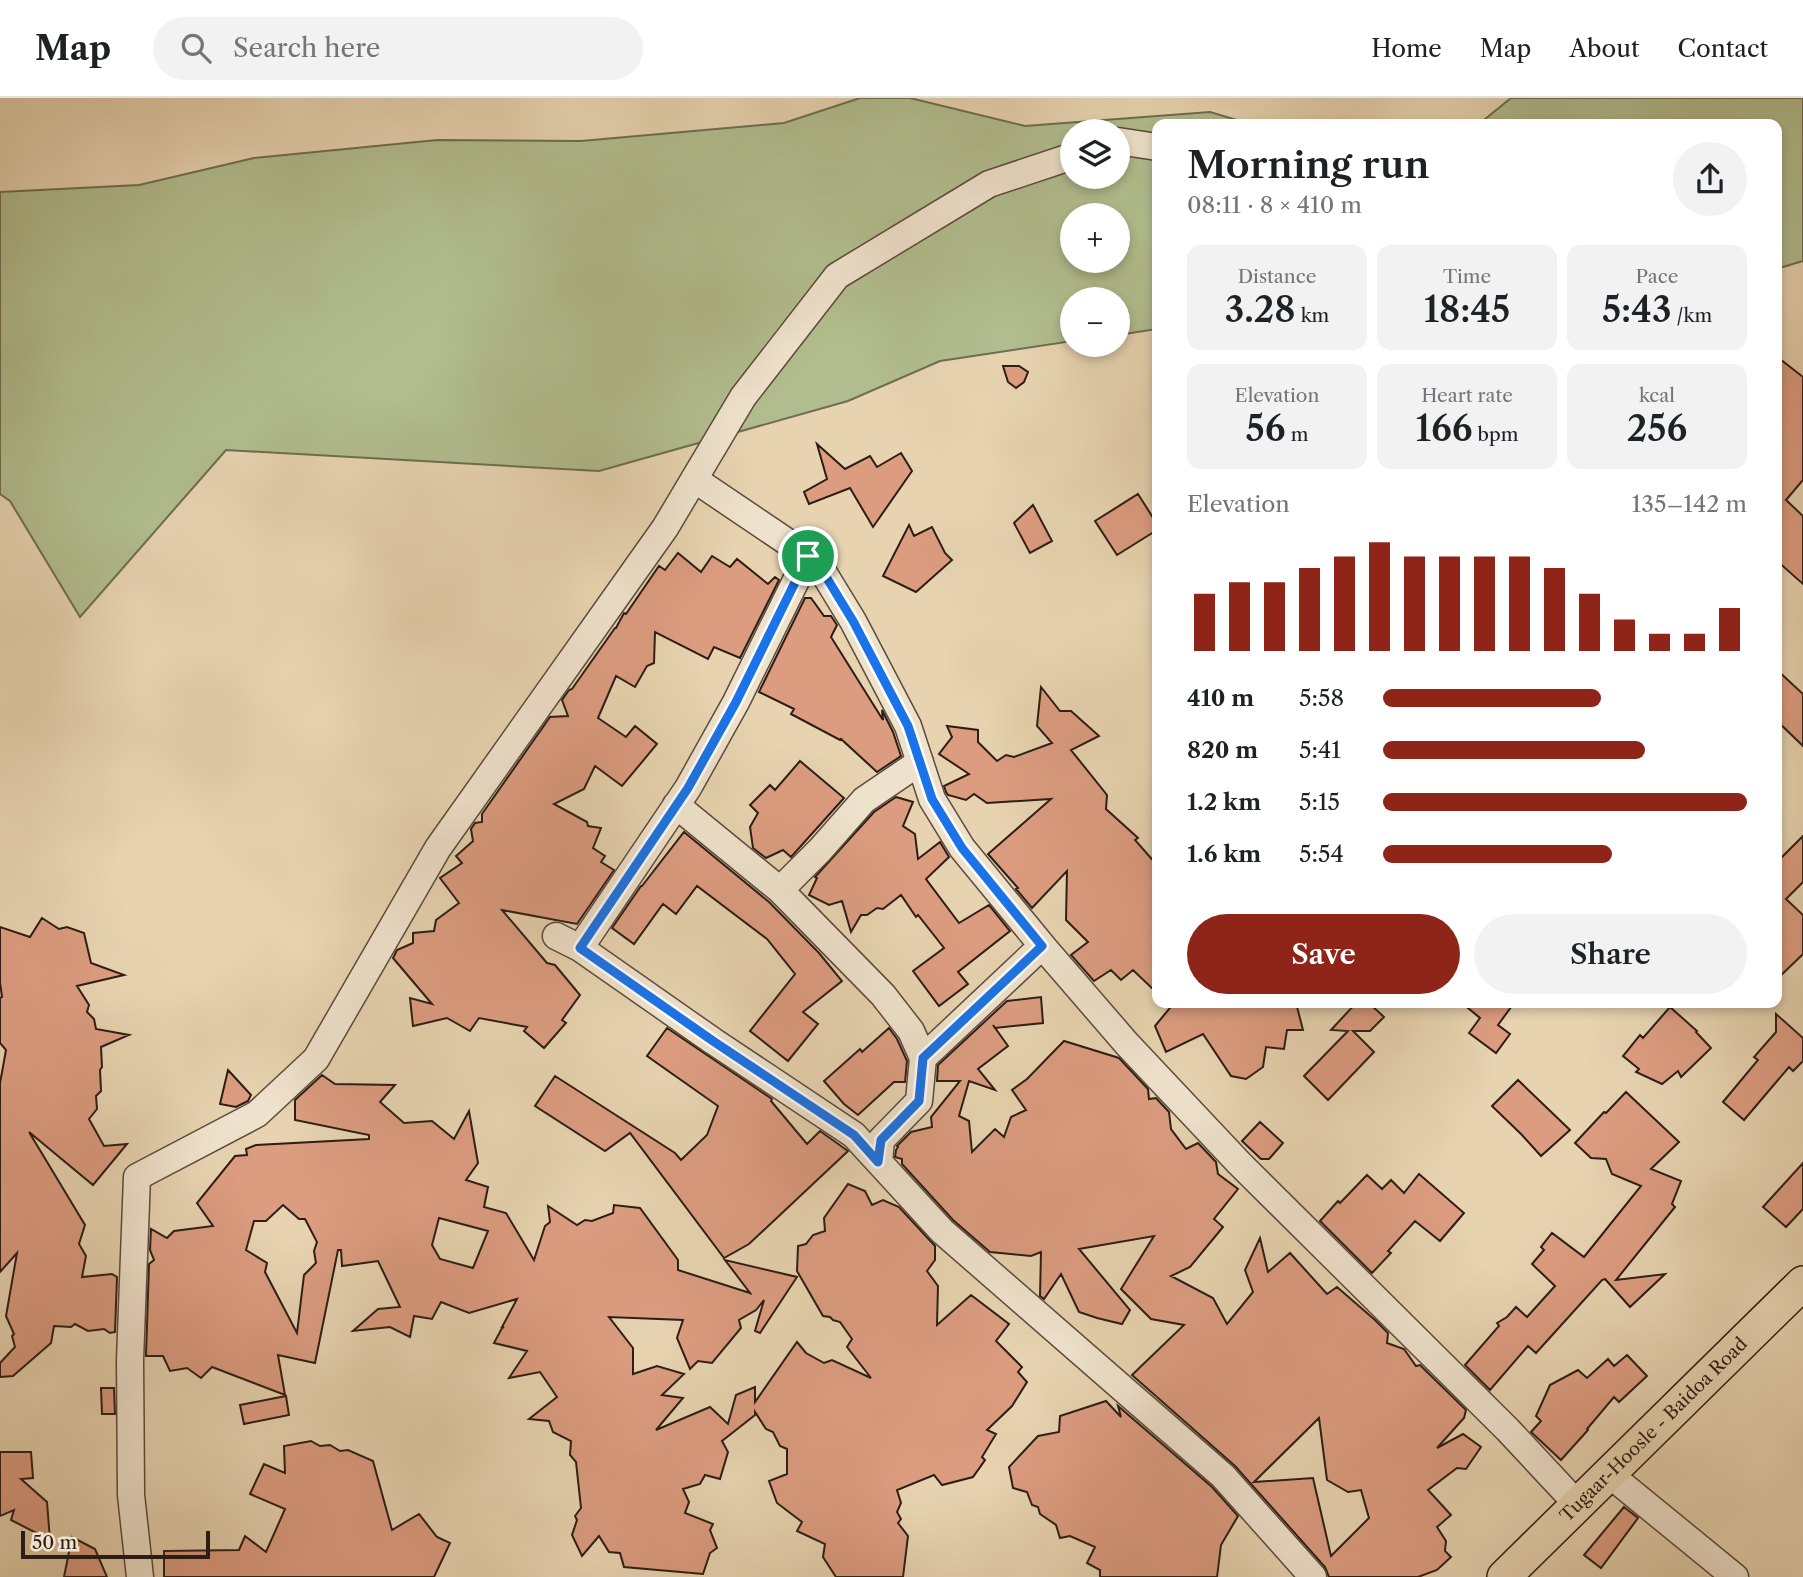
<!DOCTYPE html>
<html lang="en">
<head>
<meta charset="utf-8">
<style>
	:root { --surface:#fff; --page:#f2f2f2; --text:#202124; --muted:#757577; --line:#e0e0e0; --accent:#8f2418 }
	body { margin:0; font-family:"Libre Caslon Text",serif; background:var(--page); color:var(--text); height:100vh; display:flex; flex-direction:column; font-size:26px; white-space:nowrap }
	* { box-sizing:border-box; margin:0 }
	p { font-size:23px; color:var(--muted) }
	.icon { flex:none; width:38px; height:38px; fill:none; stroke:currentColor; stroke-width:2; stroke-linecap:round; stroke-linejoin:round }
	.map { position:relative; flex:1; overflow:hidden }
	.panel { position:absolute; left:1152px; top:21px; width:630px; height:889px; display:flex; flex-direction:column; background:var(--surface); border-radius:14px; box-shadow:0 4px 10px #0003 }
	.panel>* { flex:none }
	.fabs { position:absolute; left:1060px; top:21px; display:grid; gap:14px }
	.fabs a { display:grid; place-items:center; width:70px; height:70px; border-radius:50%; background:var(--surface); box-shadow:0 4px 10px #0003; font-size:35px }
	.scale { position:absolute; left:21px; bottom:18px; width:189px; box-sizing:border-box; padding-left:7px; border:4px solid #2d1d15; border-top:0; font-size:19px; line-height:24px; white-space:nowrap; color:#2d1d15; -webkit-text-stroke:5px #efe2cc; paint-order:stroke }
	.pin { position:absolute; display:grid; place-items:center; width:60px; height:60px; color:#fff; margin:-30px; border:4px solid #fff; border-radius:50%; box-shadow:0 2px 7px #0007 }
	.round { display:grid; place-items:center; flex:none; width:74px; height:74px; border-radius:37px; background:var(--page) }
	.headline { display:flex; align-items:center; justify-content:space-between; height:119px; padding:0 35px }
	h1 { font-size:38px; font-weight:600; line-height:52px }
	.figures { display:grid; grid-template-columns:repeat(3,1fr); gap:10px; height:119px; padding:7px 35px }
	.figures div { display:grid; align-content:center; border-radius:14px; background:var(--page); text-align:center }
	.figures b { font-size:35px; font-weight:600 }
	.figures small { font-size:19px; font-weight:400 }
	.figures p { font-size:19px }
	.chart { height:196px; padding:14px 35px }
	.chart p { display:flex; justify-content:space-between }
	.chart svg { width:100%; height:126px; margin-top:7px; stroke:var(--accent); stroke-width:6 }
	.primary-button { display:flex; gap:14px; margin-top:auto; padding:14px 35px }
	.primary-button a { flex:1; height:80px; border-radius:42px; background:var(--accent); color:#fff; font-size:28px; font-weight:600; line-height:80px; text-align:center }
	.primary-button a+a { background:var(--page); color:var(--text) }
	ul { padding:0 35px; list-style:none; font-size:23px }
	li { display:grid; grid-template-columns:112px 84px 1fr; align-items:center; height:52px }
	li i { height:18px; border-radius:9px; background:var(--accent) }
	header { display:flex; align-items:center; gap:42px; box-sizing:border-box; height:98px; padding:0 35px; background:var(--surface); border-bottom:2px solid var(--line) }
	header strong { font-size:33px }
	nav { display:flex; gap:38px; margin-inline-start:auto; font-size:24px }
	.search { width:490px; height:63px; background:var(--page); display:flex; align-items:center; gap:18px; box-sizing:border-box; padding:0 24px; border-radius:38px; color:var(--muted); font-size:26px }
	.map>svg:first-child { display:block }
	.green { fill:#b1bd8e; stroke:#6f6d52; stroke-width:2; fill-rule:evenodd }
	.building { fill:#dc9c80; stroke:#2d1d15; stroke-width:2; fill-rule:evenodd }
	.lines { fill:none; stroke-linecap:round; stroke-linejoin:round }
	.minor-casing { stroke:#5c4a3c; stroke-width:29 }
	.major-casing { stroke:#2d1d15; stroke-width:36 }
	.minor { stroke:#efe2cc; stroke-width:26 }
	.major { stroke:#e7d3b0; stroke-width:33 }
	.route-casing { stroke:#fff; stroke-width:14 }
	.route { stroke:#1a73e8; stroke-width:9 }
	.labels { text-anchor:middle; stroke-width:6; stroke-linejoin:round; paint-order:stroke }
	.street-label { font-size:18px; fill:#2d1d15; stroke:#efe2cc }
</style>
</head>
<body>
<header>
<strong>Map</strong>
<div class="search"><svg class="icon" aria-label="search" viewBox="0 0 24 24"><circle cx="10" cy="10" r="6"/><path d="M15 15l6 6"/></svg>Search here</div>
<nav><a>Home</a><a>Map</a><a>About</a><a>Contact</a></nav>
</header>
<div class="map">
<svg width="1803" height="1479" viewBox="0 0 1803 1479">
	<rect width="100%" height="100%" fill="#e7d3b0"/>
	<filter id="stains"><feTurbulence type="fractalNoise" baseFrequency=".00286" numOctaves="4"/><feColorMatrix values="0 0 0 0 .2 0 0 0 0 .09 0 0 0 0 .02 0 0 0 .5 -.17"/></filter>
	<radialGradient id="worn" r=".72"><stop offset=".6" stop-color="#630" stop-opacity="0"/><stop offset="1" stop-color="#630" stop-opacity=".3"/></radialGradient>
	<path class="green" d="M 860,0 L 910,0 L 1025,28 L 1210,14 L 1250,26 L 1157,26 L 1157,231 L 1118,237 L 1118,201 L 1073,201 L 1073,243 L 940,263 L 848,303 L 599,373 L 226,352 L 80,519 L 10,403 L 0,396 L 0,94 L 139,87 L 254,60 L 437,42 L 581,43 L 784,25 ZM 1073,33 L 1118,33 L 1118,79 L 1073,79 ZM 1073,117 L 1118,117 L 1118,163 L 1073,163 Z
		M 1511,0 L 1803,0 L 1803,163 L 1783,169 L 1776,169 L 1776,26 L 1479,26 Z"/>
	<path class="building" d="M 1776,258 L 1803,279 L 1803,382 L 1786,402 L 1803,418 L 1803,486 L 1776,462 Z
		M 1003,268 L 1019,268 L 1028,274 L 1024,284 L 1016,290 L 1008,284 Z
		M 817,346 L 845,371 L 870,358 L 877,369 L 901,355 L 912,373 L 873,429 L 850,390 L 809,406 L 804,394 L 827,381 Z
		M 1138,396 L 1157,426 L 1157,432 L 1117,457 L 1095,423 Z
		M 1033,407 L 1052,443 L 1030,455 L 1014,425 Z
		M 909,427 L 914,438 L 932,429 L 945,455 L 952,462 L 916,494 L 883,478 Z
		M 678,455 L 701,474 L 712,458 L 730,469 L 737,461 L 768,486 L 775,479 L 779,482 L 740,560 L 714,549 L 708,561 L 655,534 L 654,565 L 647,568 L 635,589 L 616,578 L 598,620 L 626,639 L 635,628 L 657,646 L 622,688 L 595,668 L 584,691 L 554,706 L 587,724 L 588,728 L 601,730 L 593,750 L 605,758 L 601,764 L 614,772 L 577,826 L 502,812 L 547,865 L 555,867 L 580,897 L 562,922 L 566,925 L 544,950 L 524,933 L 527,929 L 479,920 L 470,933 L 447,920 L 413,928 L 410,900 L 432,906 L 393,860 L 397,852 L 413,845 L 413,835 L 434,833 L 436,822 L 459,805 L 440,780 L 462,765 L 456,758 L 473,743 L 471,731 L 475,725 L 482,724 L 482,716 L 550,619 L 568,618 L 562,602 L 569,592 L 572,591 L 615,530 L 616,530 L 624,515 L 626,516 L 659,468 L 665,472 Z
		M 805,500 L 811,500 L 824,518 L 831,518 L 837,527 L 831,539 L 883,622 L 882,612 L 893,634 L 901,658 L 877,674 L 841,641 L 840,642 L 791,616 L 794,611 L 759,594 Z
		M 1776,571 L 1803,596 L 1803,648 L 1776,622 Z
		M 1041,589 L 1060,613 L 1071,613 L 1099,638 L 1071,652 L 1107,697 L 1106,711 L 1138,740 L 1135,742 L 1157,767 L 1157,895 L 1133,872 L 1121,882 L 1111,872 L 1094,883 L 1071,857 L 1088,844 L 1066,822 L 1067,773 L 1032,810 L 1016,791 L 1018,790 L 988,756 L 1051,701 L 987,705 L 974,696 L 966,702 L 948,697 L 946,694 L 944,688 L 969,676 L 939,656 L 952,639 L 947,628 L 978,632 L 978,644 L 997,663 L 1006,657 L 1014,659 L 1052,645 L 1037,628 Z
		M 800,663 L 844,700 L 791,759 L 783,752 L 766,760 L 753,750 L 750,729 L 758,715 L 750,707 L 770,687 L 775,692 Z
		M 896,699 L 913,704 L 903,728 L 915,736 L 918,761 L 940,744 L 949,759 L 926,781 L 959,825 L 989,807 L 1010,833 L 958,874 L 968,886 L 939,908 L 913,873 L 944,850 L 918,817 L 916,819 L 901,797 L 883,811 L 877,810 L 867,817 L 861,817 L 851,834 L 842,803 L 829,807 L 809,797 L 817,780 L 815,779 L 874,714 Z
		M 684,734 L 769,804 L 819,855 L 842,883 L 803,914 L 818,926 L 788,963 L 750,933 L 795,876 L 767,841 L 697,788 L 676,816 L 663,806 L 634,846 L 612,830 L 641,788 L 642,788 Z
		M 1803,738 L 1803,784 L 1786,801 L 1803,817 L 1803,856 L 1776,882 L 1776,765 Z
		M 42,820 L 59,831 L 67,829 L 84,835 L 91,865 L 124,877 L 77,888 L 89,907 L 87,914 L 94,921 L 96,931 L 129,937 L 101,949 L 102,969 L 100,972 L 101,993 L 96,998 L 97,1011 L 89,1021 L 104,1048 L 127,1046 L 93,1087 L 29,1034 L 85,1127 L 79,1146 L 86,1158 L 82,1179 L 112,1176 L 117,1179 L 115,1234 L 110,1235 L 104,1231 L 88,1233 L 75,1226 L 71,1229 L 54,1228 L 51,1245 L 13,1278 L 0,1279 L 0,1265 L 15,1249 L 12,1238 L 14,1236 L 6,1218 L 17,1155 L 0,1174 L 0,985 L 6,952 L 0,945 L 0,900 L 2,899 L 0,885 L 0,829 L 30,839 Z
		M 1041,899 L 1043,925 L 995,930 L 993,927 L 1008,948 L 978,971 L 995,992 L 969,983 L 959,1018 L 969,1023 L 972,1054 L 995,1031 L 1004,1039 L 1011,1019 L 1026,1012 L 1012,992 L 1027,981 L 1064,943 L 1119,960 L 1148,991 L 1149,1001 L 1156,1000 L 1169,1014 L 1171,1031 L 1186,1051 L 1198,1045 L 1216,1064 L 1218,1076 L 1238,1091 L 1214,1121 L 1223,1129 L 1190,1169 L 1171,1178 L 1213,1200 L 1227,1226 L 1253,1194 L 1245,1172 L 1260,1140 L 1268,1174 L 1290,1155 L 1327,1196 L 1337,1189 L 1375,1222 L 1388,1235 L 1387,1245 L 1404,1251 L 1416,1268 L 1420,1267 L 1466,1312 L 1464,1320 L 1437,1350 L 1463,1336 L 1481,1349 L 1466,1371 L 1457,1370 L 1428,1392 L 1451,1417 L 1437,1429 L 1446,1443 L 1445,1453 L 1451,1459 L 1437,1472 L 1418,1479 L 1329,1479 L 1325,1469 L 1235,1368 L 1132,1277 L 1184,1227 L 1151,1221 L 1121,1191 L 1154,1138 L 1079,1151 L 1130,1212 L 1122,1226 L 1097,1220 L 1079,1214 L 1061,1176 L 1044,1201 L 1040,1198 L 1041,1154 L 1031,1158 L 990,1154 L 953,1122 L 902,1066 L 902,1061 L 895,1059 L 896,1052 L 898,1049 L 897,1048 L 911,1034 L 932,1029 L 931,1019 L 960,983 L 937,983 L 938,967 L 1007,903 ZM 1319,1320 L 1327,1382 L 1348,1394 L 1361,1392 L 1369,1420 L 1331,1458 L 1313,1380 L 1254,1384 Z
		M 1174,905 L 1296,905 L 1303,932 L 1287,932 L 1284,951 L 1266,949 L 1263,969 L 1246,981 L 1231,978 L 1203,936 L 1166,954 L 1155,928 Z
		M 1356,905 L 1369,905 L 1384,919 L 1370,933 L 1353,933 L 1374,954 L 1328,1002 L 1304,978 L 1348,933 L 1331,932 Z
		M 1462,905 L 1514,905 L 1498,927 L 1510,936 L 1496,955 L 1469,935 L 1480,920 Z
		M 1670,909 L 1697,933 L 1696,934 L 1711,950 L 1681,979 L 1678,973 L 1662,986 L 1636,974 L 1639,971 L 1623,958 L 1640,937 L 1643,940 Z
		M 1776,916 L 1803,940 L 1803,963 L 1793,973 L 1789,969 L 1744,1022 L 1723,1004 L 1758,962 L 1754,959 L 1776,934 Z
		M 667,930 L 772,1001 L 771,1003 L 807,1046 L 820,1033 L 848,1053 L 749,1146 L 724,1160 L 630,1035 L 605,1053 L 535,1008 L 555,978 L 675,1055 L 681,1062 L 707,1037 L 718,1008 L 647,958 Z
		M 889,930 L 897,941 L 907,963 L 905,984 L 894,984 L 858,1017 L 844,1006 L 824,983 L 860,951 L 862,954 Z
		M 228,972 L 251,997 L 248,1003 L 236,1009 L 220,1006 Z
		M 322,977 L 335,986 L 395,987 L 380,1004 L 404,1025 L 432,1023 L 454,1041 L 469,1013 L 478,1065 L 466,1082 L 488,1089 L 484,1109 L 506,1115 L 534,1162 L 545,1128 L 550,1124 L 548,1108 L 577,1127 L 585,1122 L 592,1123 L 613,1115 L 614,1107 L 640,1110 L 678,1162 L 678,1172 L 750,1195 L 725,1162 L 797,1179 L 760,1235 L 755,1233 L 764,1202 L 756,1212 L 739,1222 L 741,1230 L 712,1265 L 698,1263 L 690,1271 L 677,1240 L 683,1222 L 609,1219 L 633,1250 L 633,1276 L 657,1268 L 684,1276 L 662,1297 L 683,1300 L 656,1332 L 710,1309 L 728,1326 L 736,1297 L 755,1289 L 755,1304 L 797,1244 L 806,1255 L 824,1265 L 832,1262 L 871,1280 L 847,1249 L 852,1241 L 840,1224 L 833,1222 L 830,1219 L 823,1218 L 797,1173 L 798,1148 L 806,1146 L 813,1137 L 825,1133 L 824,1120 L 848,1086 L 865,1093 L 872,1107 L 883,1102 L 899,1109 L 935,1148 L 935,1162 L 927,1173 L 938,1188 L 937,1227 L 971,1197 L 1009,1226 L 996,1243 L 1022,1269 L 1018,1274 L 1027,1284 L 1012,1308 L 987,1332 L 996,1336 L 982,1359 L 985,1362 L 973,1379 L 942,1387 L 934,1377 L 897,1392 L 901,1405 L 897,1414 L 901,1421 L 898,1425 L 908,1438 L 903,1479 L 836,1479 L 823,1459 L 825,1446 L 797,1433 L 802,1424 L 777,1405 L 769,1383 L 787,1376 L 787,1351 L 780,1348 L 773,1334 L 766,1331 L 755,1314 L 755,1317 L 722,1343 L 728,1354 L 720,1381 L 705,1377 L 700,1386 L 683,1391 L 689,1404 L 685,1415 L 713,1426 L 710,1432 L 717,1450 L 710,1455 L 703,1476 L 624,1469 L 620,1455 L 609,1454 L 599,1438 L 582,1458 L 572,1437 L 577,1422 L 575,1418 L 581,1410 L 576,1364 L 570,1357 L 571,1343 L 553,1334 L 549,1323 L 529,1321 L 557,1299 L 540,1274 L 509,1280 L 527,1253 L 494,1245 L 502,1230 L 504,1229 L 502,1229 L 517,1201 L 469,1215 L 441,1204 L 432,1221 L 414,1218 L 410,1239 L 390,1229 L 353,1233 L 378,1211 L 400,1209 L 378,1163 L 342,1168 L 341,1152 L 338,1152 L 315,1265 L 278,1257 L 285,1297 L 212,1269 L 201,1280 L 187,1270 L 170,1273 L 163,1258 L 146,1258 L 149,1166 L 154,1162 L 150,1152 L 151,1131 L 167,1140 L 174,1133 L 213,1128 L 197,1105 L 235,1058 L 247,1057 L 246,1051 L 256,1047 L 369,1041 L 369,1037 L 295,1022 L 295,1002 ZM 283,1107 L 299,1121 L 305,1121 L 317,1144 L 314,1153 L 316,1165 L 304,1177 L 297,1235 L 265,1174 L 267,1165 L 246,1152 L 254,1123 L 266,1123 ZM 439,1120 L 488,1133 L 473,1170 L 440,1161 L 432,1147 Z
		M 1518,982 L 1570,1032 L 1541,1058 L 1522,1037 L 1492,1008 Z
		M 1626,994 L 1679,1044 L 1651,1071 L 1681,1083 L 1672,1106 L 1675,1109 L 1616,1182 L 1665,1176 L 1630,1209 L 1605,1181 L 1602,1182 L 1536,1255 L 1528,1248 L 1490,1292 L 1465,1267 L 1499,1228 L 1497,1225 L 1507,1219 L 1516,1209 L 1527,1219 L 1555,1188 L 1532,1166 L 1544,1152 L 1541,1149 L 1552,1135 L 1584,1159 L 1641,1088 L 1612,1076 L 1606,1061 L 1591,1060 L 1575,1045 L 1604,1014 L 1606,1015 Z
		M 1260,1024 L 1283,1045 L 1269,1061 L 1261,1061 L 1242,1043 Z
		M 1803,1065 L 1803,1111 L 1786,1129 L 1763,1109 Z
		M 1419,1076 L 1464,1115 L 1440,1143 L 1415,1123 L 1388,1153 L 1391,1155 L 1372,1175 L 1320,1123 L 1338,1103 L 1340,1105 L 1367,1077 L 1382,1091 L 1391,1082 L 1404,1095 Z
		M 1627,1257 L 1647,1278 L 1619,1304 L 1614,1299 L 1587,1331 L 1588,1332 L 1561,1362 L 1531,1334 L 1541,1323 L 1536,1318 L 1550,1287 L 1578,1272 L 1587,1280 L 1608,1261 L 1614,1268 Z
		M 101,1290 L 114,1290 L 115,1316 L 102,1316 Z
		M 286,1298 L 289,1317 L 244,1326 L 240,1307 Z
		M 1106,1303 L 1121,1319 L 1118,1308 L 1212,1389 L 1238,1418 L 1221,1447 L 1217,1479 L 1100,1479 L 1100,1472 L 1087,1465 L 1095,1449 L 1070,1438 L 1060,1440 L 1056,1427 L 1040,1416 L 1038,1409 L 1032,1407 L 1027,1394 L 1013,1390 L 1009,1369 L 1038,1338 L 1059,1334 L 1060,1318 Z
		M 311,1343 L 320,1348 L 330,1347 L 340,1353 L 348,1352 L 373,1363 L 392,1432 L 419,1416 L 437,1439 L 450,1445 L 434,1479 L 164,1479 L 164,1453 L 239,1452 L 245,1438 L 266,1454 L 285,1411 L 250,1396 L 264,1366 L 285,1375 L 284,1348 Z
		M 0,1354 L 31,1354 L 33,1380 L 21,1381 L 47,1404 L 50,1442 L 11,1422 L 14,1412 L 0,1418 Z
		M 1624,1409 L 1638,1420 L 1601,1470 L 1584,1457 Z
		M 72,1439 L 95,1451 L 107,1479 L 64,1479 Z"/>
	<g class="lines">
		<defs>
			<path id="minor" d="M 1118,43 L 1157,49
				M 694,381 L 817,464 L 853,523 L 908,628 L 932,701 L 962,750 L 1045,851 L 1127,946 L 1239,1065 L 1508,1332 L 1578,1407
				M 676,707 L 780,792 L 883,897 L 911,933 L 923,960 L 919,1003 L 881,1042 L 879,1064
				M 780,792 L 820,752 L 864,702 L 920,664
				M 556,838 L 580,850 L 713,943 L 854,1037 L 942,1133 L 1223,1378 L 1313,1479
				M 580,850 L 688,690 L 736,604 L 808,458
				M 923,960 L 1042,848
				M 1609,1376 L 1735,1479
				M 140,1479 L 131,1397 L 130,1262 L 137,1079 L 257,1016 L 316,961 L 438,750 L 665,430 L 743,299 L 837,178 L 989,86 L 1073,58"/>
			<g id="major">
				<path id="s1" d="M 1504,1479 L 1803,1185"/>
			</g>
		</defs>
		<use href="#minor" class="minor-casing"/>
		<use href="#major" class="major-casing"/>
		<use href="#minor" class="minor"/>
		<use href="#major" class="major"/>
	</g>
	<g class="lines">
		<defs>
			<path id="route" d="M 808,458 L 817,464 L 853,523 L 908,628 L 932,701 L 962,750 L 1042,848 L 923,960 L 919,1003 L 881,1042 L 878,1064 L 854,1037 L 713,943 L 580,850 L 688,690 L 736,604 Z"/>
		</defs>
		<use href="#route" class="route-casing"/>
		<use href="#route" class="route"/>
	</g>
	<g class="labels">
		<g class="street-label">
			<text dy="6" stroke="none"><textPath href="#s1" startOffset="210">Tugaar-Hoosle - Baidoa Road</textPath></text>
		</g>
	</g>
	<rect width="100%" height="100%" filter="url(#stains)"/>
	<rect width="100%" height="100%" fill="url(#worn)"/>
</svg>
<div class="fabs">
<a><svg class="icon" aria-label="layers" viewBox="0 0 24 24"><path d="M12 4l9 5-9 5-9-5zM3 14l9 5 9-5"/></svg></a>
<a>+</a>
<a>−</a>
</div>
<div class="scale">50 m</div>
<div class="pin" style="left:808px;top:458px;background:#1e9e55"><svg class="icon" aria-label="arrive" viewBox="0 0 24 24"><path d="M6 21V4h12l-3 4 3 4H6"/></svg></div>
<section class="panel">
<div class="headline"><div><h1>Morning run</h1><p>08:11 · 8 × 410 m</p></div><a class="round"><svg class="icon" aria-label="share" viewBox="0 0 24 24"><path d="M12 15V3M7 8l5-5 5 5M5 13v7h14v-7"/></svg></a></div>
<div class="figures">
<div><p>Distance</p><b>3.28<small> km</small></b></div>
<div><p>Time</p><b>18:45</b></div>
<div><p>Pace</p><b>5:43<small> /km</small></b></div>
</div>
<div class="figures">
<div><p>Elevation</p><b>56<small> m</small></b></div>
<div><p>Heart rate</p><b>166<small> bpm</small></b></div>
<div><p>kcal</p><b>256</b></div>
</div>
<div class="chart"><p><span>Elevation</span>135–142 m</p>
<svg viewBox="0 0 160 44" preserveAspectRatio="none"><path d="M5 44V24M15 44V20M25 44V20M35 44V15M45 44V11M55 44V6M65 44V11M75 44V11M85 44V11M95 44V11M105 44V15M115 44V24M125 44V33M135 44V38M145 44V38M155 44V29"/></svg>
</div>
<ul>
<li><b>410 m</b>5:58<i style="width:60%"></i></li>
<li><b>820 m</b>5:41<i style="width:72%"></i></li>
<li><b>1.2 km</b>5:15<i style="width:100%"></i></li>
<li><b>1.6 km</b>5:54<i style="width:63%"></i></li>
</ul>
<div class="primary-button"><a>Save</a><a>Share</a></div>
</section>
</div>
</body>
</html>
